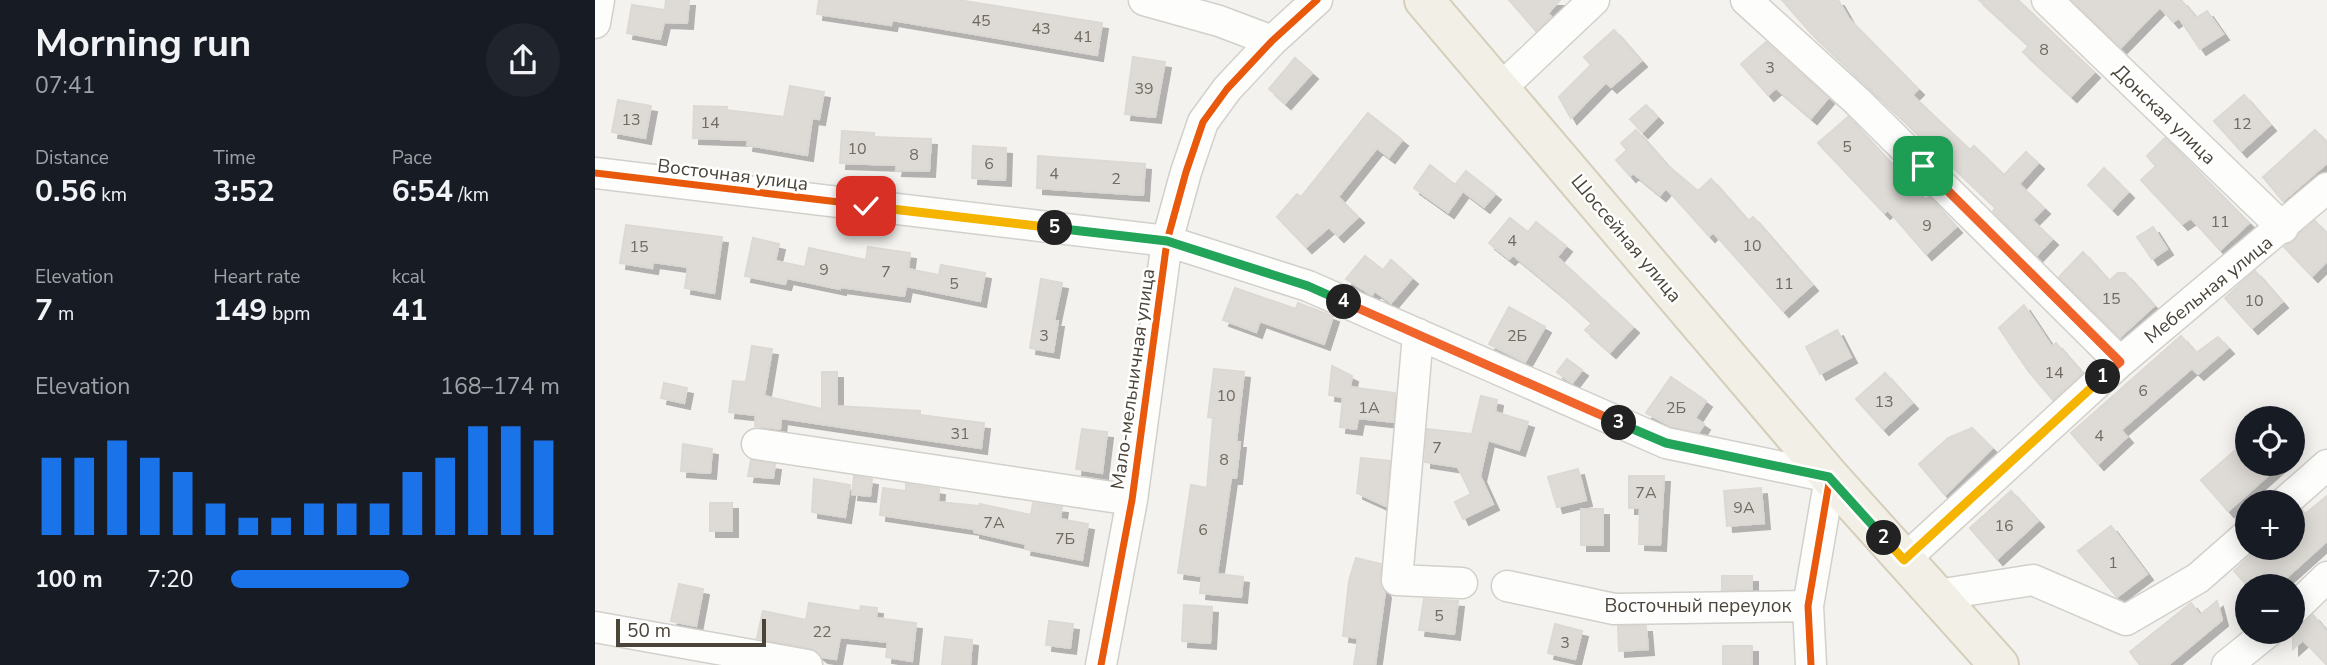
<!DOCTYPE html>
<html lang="en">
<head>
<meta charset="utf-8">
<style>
	:root { --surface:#171b24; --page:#20242c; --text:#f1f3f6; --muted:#9ea1a6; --accent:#1a73e8 }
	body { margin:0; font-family:"Nunito Sans",sans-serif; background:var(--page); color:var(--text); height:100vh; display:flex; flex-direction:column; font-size:26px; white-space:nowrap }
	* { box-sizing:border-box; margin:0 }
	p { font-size:23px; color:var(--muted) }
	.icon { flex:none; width:38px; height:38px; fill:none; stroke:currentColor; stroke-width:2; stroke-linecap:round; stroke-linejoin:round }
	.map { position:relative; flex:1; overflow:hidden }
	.sheet { display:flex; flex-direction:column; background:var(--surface); width:595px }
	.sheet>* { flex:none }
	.buttons { position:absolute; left:1640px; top:406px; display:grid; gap:14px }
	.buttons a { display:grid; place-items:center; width:70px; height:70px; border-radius:50%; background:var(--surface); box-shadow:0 4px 18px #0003; font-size:35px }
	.scale { position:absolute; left:21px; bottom:18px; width:150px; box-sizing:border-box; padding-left:7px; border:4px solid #4b4439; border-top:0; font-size:19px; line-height:24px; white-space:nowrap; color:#4b4439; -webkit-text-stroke:5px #fff; paint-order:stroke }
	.pin { position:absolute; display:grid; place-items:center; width:60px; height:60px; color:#fff; margin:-30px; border-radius:14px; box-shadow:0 4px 10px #0006 }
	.km { position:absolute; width:35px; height:35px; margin:-18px; border-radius:50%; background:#222; color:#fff; font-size:19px; line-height:35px; text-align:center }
	.round { display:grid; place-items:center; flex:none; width:74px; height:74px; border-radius:37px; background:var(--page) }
	.head { display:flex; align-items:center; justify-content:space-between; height:119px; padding:0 35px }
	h1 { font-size:38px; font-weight:700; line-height:52px }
	.metrics { display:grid; grid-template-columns:repeat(3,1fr); gap:10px; height:119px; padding:7px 35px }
	.metrics div { display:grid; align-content:center }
	.metrics b { font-size:30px; font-weight:700 }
	.metrics small { font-size:19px; font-weight:400 }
	.metrics p { font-size:19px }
	.chart { height:196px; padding:14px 35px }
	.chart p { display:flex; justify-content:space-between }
	.chart svg { width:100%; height:126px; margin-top:7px; stroke:var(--accent); stroke-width:6 }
	ul { padding:0 35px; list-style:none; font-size:23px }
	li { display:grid; grid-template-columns:112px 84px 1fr; align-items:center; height:52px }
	li i { height:18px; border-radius:9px; background:var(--accent) }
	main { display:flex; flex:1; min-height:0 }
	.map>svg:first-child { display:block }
	.building { fill:#dedbd6; stroke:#dcd9d4; stroke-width:2; filter:url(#shadow) }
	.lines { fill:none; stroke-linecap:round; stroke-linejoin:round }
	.minor-casing { stroke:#d2d0cb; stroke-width:33 }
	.major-casing { stroke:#d6cebb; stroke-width:42 }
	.minor { stroke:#fdfdfc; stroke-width:30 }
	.major { stroke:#f2efe6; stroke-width:38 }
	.cycleway-casing { stroke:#fff; stroke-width:11 }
	.cycleway { stroke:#e8590c; stroke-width:7 }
	.split-1-casing { stroke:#fff; stroke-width:14 }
	.split-2-casing { stroke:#fff; stroke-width:14 }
	.split-3-casing { stroke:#fff; stroke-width:14 }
	.split-4-casing { stroke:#fff; stroke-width:14 }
	.split-5-casing { stroke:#fff; stroke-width:14 }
	.split-6-casing { stroke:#fff; stroke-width:14 }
	.split-1 { stroke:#f0652b; stroke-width:9 }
	.split-2 { stroke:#f5b400; stroke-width:9 }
	.split-3 { stroke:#22a559; stroke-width:9 }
	.split-4 { stroke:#f0652b; stroke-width:9 }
	.split-5 { stroke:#22a559; stroke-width:9 }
	.split-6 { stroke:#f5b400; stroke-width:9 }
	.labels { text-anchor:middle; stroke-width:5; stroke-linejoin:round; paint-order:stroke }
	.number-label { font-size:16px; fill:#706a61 }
	.street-label { font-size:19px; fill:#4b4439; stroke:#fff }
</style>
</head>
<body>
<main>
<section class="sheet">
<div class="head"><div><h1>Morning run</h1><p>07:41</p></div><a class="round"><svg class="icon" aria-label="share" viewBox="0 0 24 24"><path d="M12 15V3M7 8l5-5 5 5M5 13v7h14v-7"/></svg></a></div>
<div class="metrics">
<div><p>Distance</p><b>0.56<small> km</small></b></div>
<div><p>Time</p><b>3:52</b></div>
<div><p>Pace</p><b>6:54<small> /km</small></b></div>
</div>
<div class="metrics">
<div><p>Elevation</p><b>7<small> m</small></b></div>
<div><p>Heart rate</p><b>149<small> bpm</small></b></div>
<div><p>kcal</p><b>41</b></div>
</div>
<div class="chart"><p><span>Elevation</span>168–174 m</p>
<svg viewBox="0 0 160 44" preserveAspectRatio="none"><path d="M5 44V17M15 44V17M25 44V11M35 44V17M45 44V22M55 44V33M65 44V38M75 44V38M85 44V33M95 44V33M105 44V33M115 44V22M125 44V17M135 44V6M145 44V6M155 44V11"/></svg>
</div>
<ul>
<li><b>100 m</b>7:20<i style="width:54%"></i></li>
</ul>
</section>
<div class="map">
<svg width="1732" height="665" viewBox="0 0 1732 665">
	<defs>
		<filter id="shadow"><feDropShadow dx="6" dy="6" stdDeviation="0" flood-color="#0004"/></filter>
	</defs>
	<rect width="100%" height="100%" fill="#f4f2ee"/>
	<path class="building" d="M 71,0 L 94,0 L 92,23 L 69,22 L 65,39 L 32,33 L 37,5 L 70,10 Z
		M 224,0 L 363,0 L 507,23 L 502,55 L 297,20 L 296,25 L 222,14 Z
		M 914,0 L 965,0 L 953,13 L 956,17 L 941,31 Z
		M 1187,0 L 1243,0 L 1254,19 L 1323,89 L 1317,95 L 1375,150 L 1379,146 L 1409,175 L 1431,152 L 1443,163 L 1424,184 L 1449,208 L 1437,220 L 1457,239 L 1442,255 L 1398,211 L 1401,208 L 1216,33 Z
		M 1384,0 L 1423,0 L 1499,72 L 1476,96 L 1428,52 L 1434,46 Z
		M 1477,0 L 1586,0 L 1601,18 L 1612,11 L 1628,34 L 1605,49 L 1584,18 L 1578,22 L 1565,7 L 1526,47 Z
		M 1019,30 L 1046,61 L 1016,87 L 1011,82 L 976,118 L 964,97 L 996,65 L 989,57 Z
		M 1171,42 L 1233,98 L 1216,118 L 1181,88 L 1173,95 L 1146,64 Z
		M 538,57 L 570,62 L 560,117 L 530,114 Z
		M 700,58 L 717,73 L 690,103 L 674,89 Z
		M 195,86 L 229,92 L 224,119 L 217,118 L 212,155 L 152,145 L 153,140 L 98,138 L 99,106 L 132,107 L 131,110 L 189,117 Z
		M 1649,95 L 1675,125 L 1646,151 L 1619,121 Z
		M 23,100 L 56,106 L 50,138 L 17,132 Z
		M 1051,105 L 1062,117 L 1047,132 L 1035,119 Z
		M 773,113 L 807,140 L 794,157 L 782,148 L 743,197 L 763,217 L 743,236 L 734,227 L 711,247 L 682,217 L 702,194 L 706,197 Z
		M 1253,117 L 1330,200 L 1334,197 L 1361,227 L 1331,254 L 1293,210 L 1289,213 L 1223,143 Z
		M 1041,130 L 1071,164 L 1103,191 L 1116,179 L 1153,221 L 1158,217 L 1217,285 L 1188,311 L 1118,232 L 1114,236 L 1071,188 L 1065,195 L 1038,173 L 1035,176 L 1021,160 L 1032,150 L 1026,143 Z
		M 1720,130 L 1732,143 L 1732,163 L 1688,201 L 1668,177 Z
		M 247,131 L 279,133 L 279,137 L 336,139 L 334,171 L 301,170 L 302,165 L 245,163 Z
		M 1570,138 L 1654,223 L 1625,250 L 1596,218 L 1587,224 L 1546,180 L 1561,166 L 1552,156 Z
		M 378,146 L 411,148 L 410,180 L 377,178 Z
		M 443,156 L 550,164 L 548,195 L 442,188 Z
		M 835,165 L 868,191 L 853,212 L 819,188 Z
		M 1509,168 L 1533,192 L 1517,209 L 1493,185 Z
		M 871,171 L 900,194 L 889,207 L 860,185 Z
		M 915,218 L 933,232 L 941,222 L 971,246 L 962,257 L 1038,327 L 1015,352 L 990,330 L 997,323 L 963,292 L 918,255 L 914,259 L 894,243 Z
		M 1720,221 L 1732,234 L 1732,261 L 1717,276 L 1689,247 Z
		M 31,225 L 127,237 L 119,293 L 90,288 L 93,267 L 58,262 L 57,268 L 25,263 Z
		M 1558,227 L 1572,249 L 1557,259 L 1542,237 Z
		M 158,238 L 184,244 L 180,261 L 210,267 L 214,248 L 271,260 L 273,247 L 315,253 L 313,269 L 344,275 L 346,265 L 390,273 L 385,301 L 311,286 L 309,296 L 245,287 L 245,289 L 192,278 L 190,284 L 150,276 Z
		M 1488,252 L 1514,281 L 1523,273 L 1530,273 L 1559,306 L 1525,337 L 1464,277 Z
		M 770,256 L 788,270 L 796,260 L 817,278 L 796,303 L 780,291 L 777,295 L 751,279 Z
		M 1660,271 L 1687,302 L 1657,328 L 1630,298 Z
		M 446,279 L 467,283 L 459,321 L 463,321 L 458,352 L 435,348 Z
		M 640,288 L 701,309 L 703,303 L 738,316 L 729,344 L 665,321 L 661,332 L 628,320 Z
		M 1429,305 L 1457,347 L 1461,343 L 1487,373 L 1458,400 L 1434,372 L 1404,328 Z
		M 914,307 L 950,327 L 930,362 L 894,344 Z
		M 1242,330 L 1256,357 L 1225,374 L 1211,347 Z
		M 1586,336 L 1601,353 L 1623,337 L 1633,348 L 1603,374 L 1597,368 L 1526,430 L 1532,437 L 1503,464 L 1476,433 Z
		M 157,346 L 177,349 L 169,396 L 227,409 L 227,372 L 242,372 L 242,406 L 325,411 L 325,415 L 389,423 L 386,448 L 186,418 L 185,429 L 160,426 L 161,415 L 134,412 L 138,381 L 151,382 Z
		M 972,359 L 987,370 L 977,383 L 962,372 Z
		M 737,366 L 757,376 L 755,387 L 800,393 L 798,422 L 763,418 L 761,429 L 745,427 L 748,397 L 734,395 Z
		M 619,369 L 649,372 L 641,442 L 645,442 L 641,478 L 636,478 L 622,574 L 648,577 L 646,597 L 605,593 L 607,576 L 583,573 L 596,485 L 612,488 L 618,418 L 613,417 Z
		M 1290,373 L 1317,403 L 1288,429 L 1261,399 Z
		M 1076,377 L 1111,401 L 1100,418 L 1109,424 L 1104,432 L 1076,426 L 1051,413 Z
		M 69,383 L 92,388 L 89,403 L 66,398 Z
		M 886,396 L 902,400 L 900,412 L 933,422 L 924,450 L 893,440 L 885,476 L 898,504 L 868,519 L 860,502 L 876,494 L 863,467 L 830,462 L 832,429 L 877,434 Z
		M 1377,428 L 1397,448 L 1350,495 L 1324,464 L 1353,438 Z
		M 487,429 L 512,432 L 507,473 L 481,469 Z
		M 1652,440 L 1652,464 L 1686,464 L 1633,511 L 1606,480 Z
		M 88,444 L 117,449 L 115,473 L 86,471 Z
		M 766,458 L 795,461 L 791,506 L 762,493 Z
		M 156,460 L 180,464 L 178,478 L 153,476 Z
		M 983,469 L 991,500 L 962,507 L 953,477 Z
		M 259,476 L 277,479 L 275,496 L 257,494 Z
		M 1034,476 L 1069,476 L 1065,545 L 1044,544 L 1045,508 L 1034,508 Z
		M 219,479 L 255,485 L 250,517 L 217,512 Z
		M 311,484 L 344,489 L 343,502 L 385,506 L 385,504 L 436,515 L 438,503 L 467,507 L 465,519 L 493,524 L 487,560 L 430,549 L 431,544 L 379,532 L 379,529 L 285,515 L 288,488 L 311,491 Z
		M 1166,488 L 1169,523 L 1132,526 L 1129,491 Z
		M 1416,491 L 1443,521 L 1402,559 L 1375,528 Z
		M 1732,496 L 1732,541 L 1682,586 L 1653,586 L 1639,571 L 1664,548 L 1698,548 L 1698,517 L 1707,510 L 1710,514 Z
		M 115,503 L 137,503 L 137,531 L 115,531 Z
		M 986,509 L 1008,509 L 1008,545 L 986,545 Z
		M 1516,526 L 1552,574 L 1522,597 L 1483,551 Z
		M 761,558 L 786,564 L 785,579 L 790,592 L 780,665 L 759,665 L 763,638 L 748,636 L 754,581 Z
		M 1127,576 L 1157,576 L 1157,589 L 1127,590 Z
		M 84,584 L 108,589 L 101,626 L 76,621 Z
		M 829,599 L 863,601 L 859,634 L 824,630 Z
		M 1622,601 L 1627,620 L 1573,665 L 1545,665 L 1535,652 L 1596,603 L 1605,615 Z
		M 214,603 L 265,611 L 266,606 L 282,608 L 281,618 L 321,623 L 317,661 L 291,657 L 293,642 L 245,637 L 241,659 L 227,657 L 215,648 L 162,638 L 168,611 L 211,620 Z
		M 589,605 L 617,607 L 615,643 L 587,641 Z
		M 1718,615 L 1732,632 L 1732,665 L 1708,640 L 1698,649 L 1698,627 L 1710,623 Z
		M 454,621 L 478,624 L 475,648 L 451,645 Z
		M 960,624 L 987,631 L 980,659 L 953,653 Z
		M 1023,626 L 1051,626 L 1053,649 L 1024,651 Z
		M 350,637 L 377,640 L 375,665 L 347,665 Z
		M 1128,646 L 1157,646 L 1157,665 L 1128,665 Z"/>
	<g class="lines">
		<defs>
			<path id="minor" d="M 549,0 L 624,21 L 677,41
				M 1151,0 L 1262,101 L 1525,362
				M 1452,0 L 1688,228
				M 0,23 L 4,0
				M 905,89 L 999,0
				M 0,173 L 572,241 L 713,286 L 1071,443 L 1235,477 L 1213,606 L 1216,665
				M 823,334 L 802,580 L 867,583
				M 162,444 L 537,500
				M 1690,502 L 1732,465
				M 1309,560 L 1525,362 L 1732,188
				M 912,586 L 1019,609 L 1213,606
				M 1342,595 L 1438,580 L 1531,620 L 1603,578 L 1652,535
				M 1698,610 L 1732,577
				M 0,627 L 212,665
				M 506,665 L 537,500 L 572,241 L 591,172 L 608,122 L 632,89 L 677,41 L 722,0
				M 1632,665 L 1673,632"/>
			<path id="major" d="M 829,0 L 1235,477 L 1404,665"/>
		</defs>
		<use href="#minor" class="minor-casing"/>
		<use href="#major" class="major-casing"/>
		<use href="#minor" class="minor"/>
		<use href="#major" class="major"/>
		<defs>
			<path id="cycleway" d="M 0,173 L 572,241 L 713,286 L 1071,443 L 1235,477 L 1213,606 L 1216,665
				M 506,665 L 537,500 L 572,241 L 591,172 L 608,122 L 632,89 L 677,41 L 722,0"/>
		</defs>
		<use href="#cycleway" class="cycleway-casing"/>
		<use href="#cycleway" class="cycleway"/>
	</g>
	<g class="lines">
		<defs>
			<path id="split-1" d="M 1328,166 L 1525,362 L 1508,377"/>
			<path id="split-2" d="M 1289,538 L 1309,560 L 1508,377"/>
			<path id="split-3" d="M 1024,423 L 1071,443 L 1234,477 L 1289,538"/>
			<path id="split-4" d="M 749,302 L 1024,423"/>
			<path id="split-5" d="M 460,228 L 572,241 L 713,286 L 749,302"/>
			<path id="split-6" d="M 271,206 L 460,228"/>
		</defs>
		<use href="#split-1" class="split-1-casing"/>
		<use href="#split-2" class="split-2-casing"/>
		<use href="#split-3" class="split-3-casing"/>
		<use href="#split-4" class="split-4-casing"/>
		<use href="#split-5" class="split-5-casing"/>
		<use href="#split-6" class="split-6-casing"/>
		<use href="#split-1" class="split-1"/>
		<use href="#split-2" class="split-2"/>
		<use href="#split-3" class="split-3"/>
		<use href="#split-4" class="split-4"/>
		<use href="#split-5" class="split-5"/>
		<use href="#split-6" class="split-6"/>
	</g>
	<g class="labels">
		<g class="number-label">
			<text x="386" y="26">45</text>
			<text x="446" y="34">43</text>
			<text x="488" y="42">41</text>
			<text x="1449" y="55">8</text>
			<text x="1175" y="73">3</text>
			<text x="549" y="94">39</text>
			<text x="36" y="125">13</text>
			<text x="115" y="128">14</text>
			<text x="1647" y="129">12</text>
			<text x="1252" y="152">5</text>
			<text x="262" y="154">10</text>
			<text x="319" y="160">8</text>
			<text x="394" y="169">6</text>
			<text x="459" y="179">4</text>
			<text x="521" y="184">2</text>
			<text x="1625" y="227">11</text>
			<text x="1332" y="231">9</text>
			<text x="917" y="246">4</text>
			<text x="1157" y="251">10</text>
			<text x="44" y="252">15</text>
			<text x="229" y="275">9</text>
			<text x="291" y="277">7</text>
			<text x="359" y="289">5</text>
			<text x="1189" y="289">11</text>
			<text x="1516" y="304">15</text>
			<text x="1659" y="306">10</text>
			<text x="449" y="341">3</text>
			<text x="922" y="341">2Б</text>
			<text x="1459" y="378">14</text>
			<text x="1548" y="396">6</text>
			<text x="631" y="401">10</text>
			<text x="1289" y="407">13</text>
			<text x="774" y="413">1А</text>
			<text x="1081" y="413">2Б</text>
			<text x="365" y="439">31</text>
			<text x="1504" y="441">4</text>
			<text x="842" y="453">7</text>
			<text x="629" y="465">8</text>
			<text x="1051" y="498">7А</text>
			<text x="1149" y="513">9А</text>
			<text x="399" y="528">7А</text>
			<text x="1409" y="531">16</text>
			<text x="608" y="535">6</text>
			<text x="470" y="544">7Б</text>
			<text x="1518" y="568">1</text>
			<text x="844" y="621">5</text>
			<text x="227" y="637">22</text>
			<text x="970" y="648">3</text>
		</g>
		<g class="street-label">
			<text transform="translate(1570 114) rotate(44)" y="7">Донская улица</text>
			<text transform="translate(138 174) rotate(7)" y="7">Восточная улица</text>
			<text transform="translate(1032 238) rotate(50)" y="7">Шоссейная улица</text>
			<text transform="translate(1613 289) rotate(-39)" y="7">Мебельная улица</text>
			<text transform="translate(537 379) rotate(-82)" y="7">Мало-мельничная улица</text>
			<text x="1103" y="612">Восточный переулок</text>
		</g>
	</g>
</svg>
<div class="buttons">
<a><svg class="icon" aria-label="locate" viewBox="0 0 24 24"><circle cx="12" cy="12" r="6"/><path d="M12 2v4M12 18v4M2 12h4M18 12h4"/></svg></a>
<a>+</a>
<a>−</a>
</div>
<div class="scale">50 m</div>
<div class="pin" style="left:1328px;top:166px;background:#1e9e55"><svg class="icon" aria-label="arrive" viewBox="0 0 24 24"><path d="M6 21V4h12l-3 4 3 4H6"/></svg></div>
<div class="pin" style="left:271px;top:206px;background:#d93025"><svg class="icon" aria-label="check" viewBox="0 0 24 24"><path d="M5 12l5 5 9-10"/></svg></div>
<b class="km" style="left:1508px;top:377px">1</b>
<b class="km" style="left:1289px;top:538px">2</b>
<b class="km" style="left:1024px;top:423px">3</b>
<b class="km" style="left:749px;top:302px">4</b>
<b class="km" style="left:460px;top:228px">5</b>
</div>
</main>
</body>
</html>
